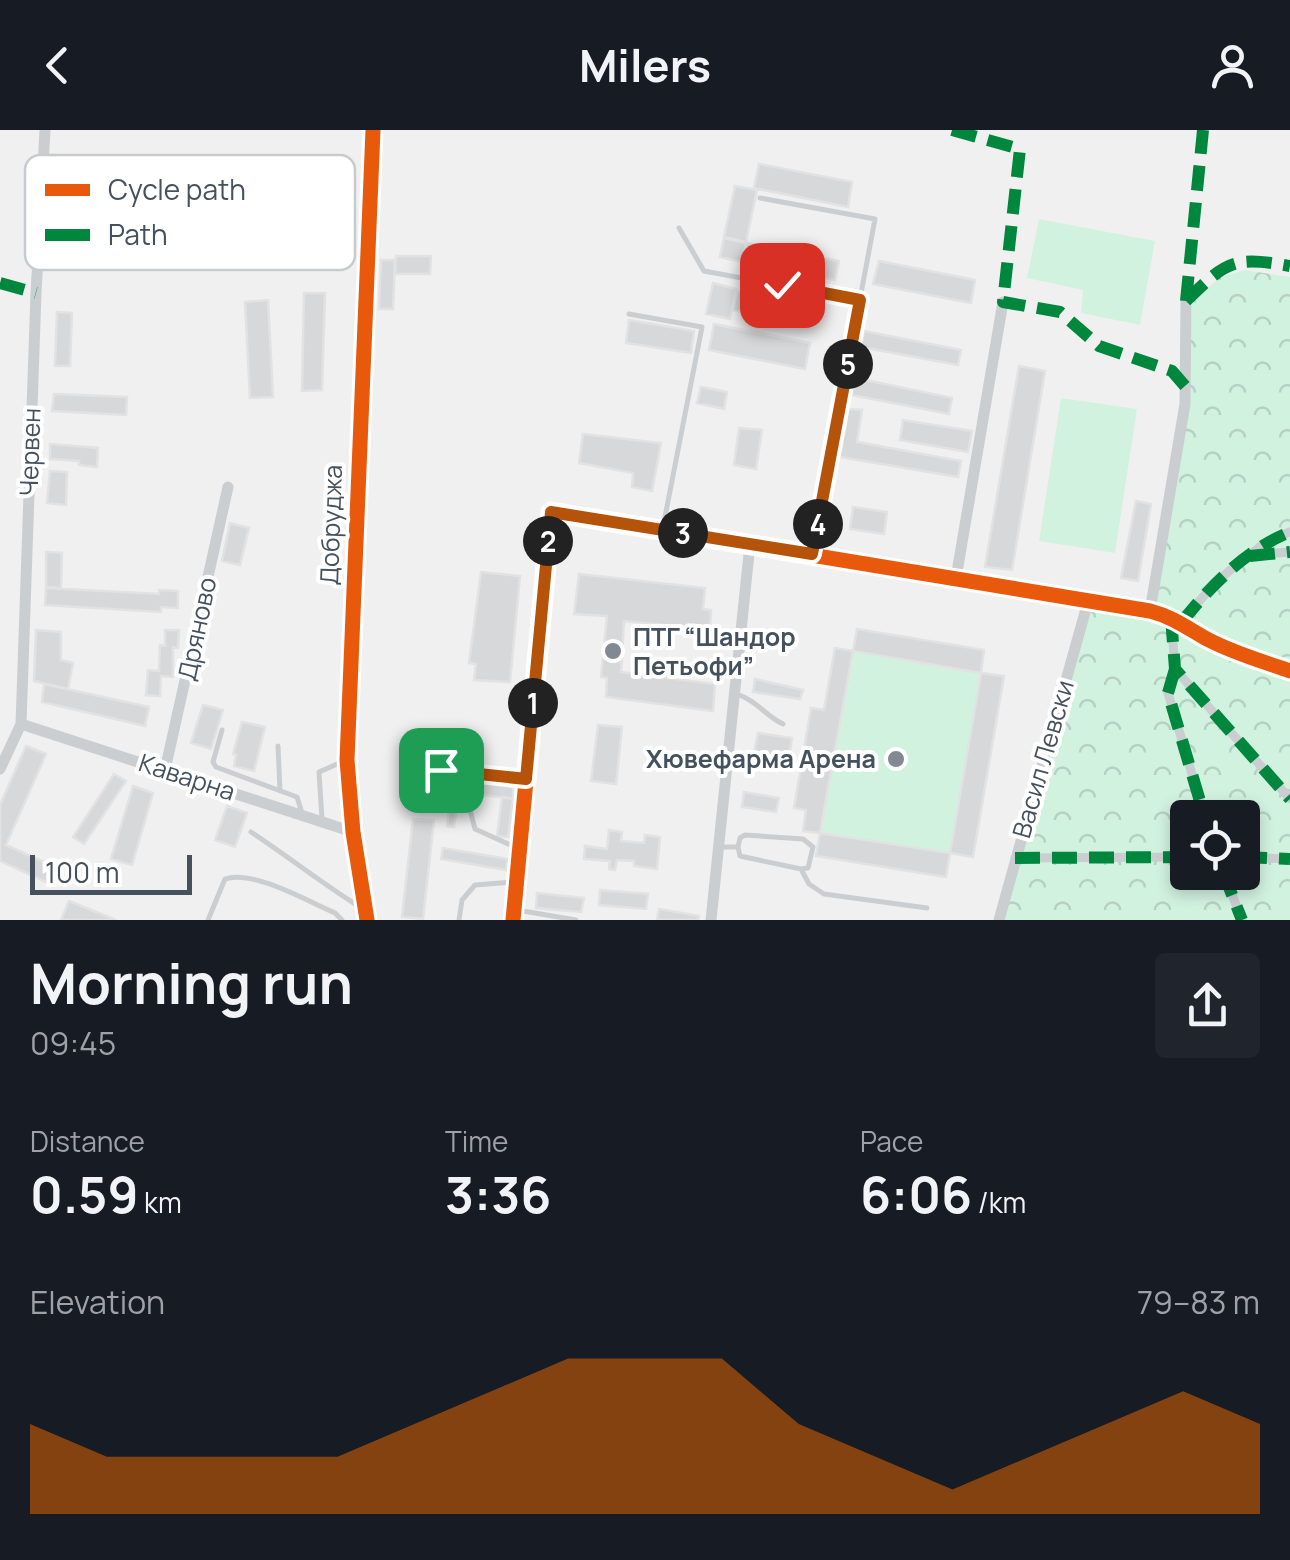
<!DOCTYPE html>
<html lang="en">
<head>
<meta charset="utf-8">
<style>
	:root { --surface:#171b24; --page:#20242c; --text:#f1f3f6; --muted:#9ea1a6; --accent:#b45309 }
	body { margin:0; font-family:Manrope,sans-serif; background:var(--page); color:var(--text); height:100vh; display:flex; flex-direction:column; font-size:38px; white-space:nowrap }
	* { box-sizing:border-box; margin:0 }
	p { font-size:32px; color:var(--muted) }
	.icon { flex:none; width:55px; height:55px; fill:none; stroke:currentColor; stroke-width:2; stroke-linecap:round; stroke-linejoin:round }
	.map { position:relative; height:790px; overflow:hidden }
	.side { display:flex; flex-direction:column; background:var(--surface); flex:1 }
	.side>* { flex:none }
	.fabs { position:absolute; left:1170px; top:670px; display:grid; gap:20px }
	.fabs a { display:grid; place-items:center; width:90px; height:90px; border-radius:10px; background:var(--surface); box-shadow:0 5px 15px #0003; font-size:50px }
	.scale { position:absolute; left:30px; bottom:25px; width:162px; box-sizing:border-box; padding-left:10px; border:5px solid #45525e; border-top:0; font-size:28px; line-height:35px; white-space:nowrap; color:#45525e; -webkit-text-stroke:8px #fff; paint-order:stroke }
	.pin { position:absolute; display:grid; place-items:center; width:85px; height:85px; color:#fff; margin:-42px; border-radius:20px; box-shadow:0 5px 15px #0006 }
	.km { position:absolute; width:50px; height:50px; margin:-25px; border-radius:50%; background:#222; color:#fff; font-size:28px; line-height:50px; text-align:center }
	.round { display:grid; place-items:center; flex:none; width:105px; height:105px; border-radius:10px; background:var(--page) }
	.headline { display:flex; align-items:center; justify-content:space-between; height:170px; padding:0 30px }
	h1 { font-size:55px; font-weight:700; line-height:75px }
	.metrics { display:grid; grid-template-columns:repeat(3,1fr); gap:15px; height:170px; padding:10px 30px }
	.metrics div { display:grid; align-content:center }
	.metrics b { font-size:50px; font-weight:700 }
	.metrics small { font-size:28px; font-weight:400 }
	.metrics p { font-size:28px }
	.chart { height:280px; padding:20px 30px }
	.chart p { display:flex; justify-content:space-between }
	.chart svg { width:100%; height:180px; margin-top:10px; fill:var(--accent); opacity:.7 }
	header { display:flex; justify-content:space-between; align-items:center; height:130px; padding:0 30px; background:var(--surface); font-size:45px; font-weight:700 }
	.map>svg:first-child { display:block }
	.park { fill:url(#park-crowns); fill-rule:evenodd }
	.pitch { fill:#d2f2e0 }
	.building { fill:#d7d8da; stroke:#e2e2e3; stroke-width:2.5 }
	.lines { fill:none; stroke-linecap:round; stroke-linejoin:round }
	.service { stroke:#cbced1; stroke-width:5 }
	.pedestrian { stroke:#cbced1; stroke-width:9 }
	.minor { stroke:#cbced1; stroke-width:11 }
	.quiet { stroke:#00873e; stroke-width:12; stroke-dasharray:25 12; stroke-linecap:butt }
	.cycleway-casing { stroke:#fff; stroke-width:21 }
	.cycleway { stroke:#e8590c; stroke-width:15 }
	.route-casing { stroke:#fff; stroke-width:20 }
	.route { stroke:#b45309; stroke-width:12 }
	.poi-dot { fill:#818991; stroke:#fff; stroke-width:4 }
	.labels { text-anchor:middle; stroke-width:8; stroke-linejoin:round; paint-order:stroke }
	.street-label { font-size:25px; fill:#45525e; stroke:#fff }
	.poi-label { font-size:25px; font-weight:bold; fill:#45525e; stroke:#fff; text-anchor:start }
	.key { fill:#fff; stroke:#c7cbcf; stroke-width:2.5 }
	.key-label { font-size:28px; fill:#45525e }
</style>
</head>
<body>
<header><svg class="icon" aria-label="back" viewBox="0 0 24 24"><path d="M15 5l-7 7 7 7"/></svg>Milers<svg class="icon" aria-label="person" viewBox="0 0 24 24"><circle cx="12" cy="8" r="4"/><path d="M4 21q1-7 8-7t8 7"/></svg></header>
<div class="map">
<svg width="1290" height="790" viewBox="0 0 1290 790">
	<defs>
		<pattern id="park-crowns" width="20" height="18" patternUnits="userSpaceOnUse" patternTransform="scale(2.5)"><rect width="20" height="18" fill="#d2f2e0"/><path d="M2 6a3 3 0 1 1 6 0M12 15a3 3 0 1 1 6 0" fill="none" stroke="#b6d1c3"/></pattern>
	</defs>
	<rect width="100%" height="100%" fill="#f1f0f0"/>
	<path class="park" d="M 1244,140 L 1290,147 L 1290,790 L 1001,790 L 1086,472 L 1152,485 L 1188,275 L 1192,172 L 1219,148 ZM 1188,688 L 1242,688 L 1242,742 L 1188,742 Z"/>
	<path class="pitch" d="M 1039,89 L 1155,111 L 1140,195 L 1081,183 L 1083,160 L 1027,148 Z
		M 1061,268 L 1137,279 L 1115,423 L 1039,411 Z
		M 857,499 L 984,520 L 981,542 L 1004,546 L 973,727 L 950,723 L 946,747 L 816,726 L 819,703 L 803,701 L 806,681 L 794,678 L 811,578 L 824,579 L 835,518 L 853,520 Z"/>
	<path class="building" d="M 759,34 L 852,52 L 848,77 L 754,58 Z
		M 735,56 L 757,60 L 746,112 L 724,107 Z
		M 724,108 L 746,113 L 742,132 L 720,127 Z
		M 747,113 L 839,131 L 835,150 L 742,132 Z
		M 396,126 L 431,126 L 430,144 L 395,144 Z
		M 381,130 L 395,130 L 393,179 L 379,179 Z
		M 879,131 L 975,150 L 971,173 L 873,154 Z
		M 713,153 L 736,159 L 730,189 L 706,184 Z
		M 737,161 L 790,172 L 787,191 L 733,180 Z
		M 304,163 L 325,163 L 322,260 L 302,261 Z
		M 797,169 L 809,171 L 804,195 L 788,192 L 792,171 Z
		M 268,170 L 273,267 L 250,268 L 245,172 Z
		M 57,182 L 72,183 L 70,236 L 55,236 Z
		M 629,190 L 694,201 L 691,223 L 626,213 Z
		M 714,194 L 810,213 L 805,239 L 709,220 Z
		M 864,201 L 961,220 L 958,235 L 861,217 Z
		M 1019,236 L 1045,241 L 1012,440 L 985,437 Z
		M 856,248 L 952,268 L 949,284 L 852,265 Z
		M 701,257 L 727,262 L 724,279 L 697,273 Z
		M 54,264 L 127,267 L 126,285 L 52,281 Z
		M 848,279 L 862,280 L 857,312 L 961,331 L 958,347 L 840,327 Z
		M 903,290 L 972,301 L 968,322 L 900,310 Z
		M 739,298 L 762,300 L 756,339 L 734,335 Z
		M 583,304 L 661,313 L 652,361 L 632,357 L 633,343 L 579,333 Z
		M 50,314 L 98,318 L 97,337 L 79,335 L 79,331 L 50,329 Z
		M 50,341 L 67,342 L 66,375 L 47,373 Z
		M 1136,371 L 1151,374 L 1138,451 L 1121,448 Z
		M 853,377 L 887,382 L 884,404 L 850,399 Z
		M 230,393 L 249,398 L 240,435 L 222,431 Z
		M 46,422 L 62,423 L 61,458 L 46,457 Z
		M 481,442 L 520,446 L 510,552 L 474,550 L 476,534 L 469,533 Z
		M 579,444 L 705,458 L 703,479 L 711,480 L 710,499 L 624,491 L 621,542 L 715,554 L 713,581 L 606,567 L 607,548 L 601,547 L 607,486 L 574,484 Z
		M 46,458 L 159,464 L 159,460 L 178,461 L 178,478 L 161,477 L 161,482 L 45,475 Z
		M 857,499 L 984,520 L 981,543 L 853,521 Z
		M 36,500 L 61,502 L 61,530 L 73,533 L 68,559 L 34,551 Z
		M 165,500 L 179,500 L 178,518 L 173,517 L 173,547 L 161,546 L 160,566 L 146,565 L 148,540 L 159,541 L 160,515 L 165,516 Z
		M 835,518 L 853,521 L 820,703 L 803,701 L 806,680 L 794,678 L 811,578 L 824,580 Z
		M 981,543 L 1004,546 L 973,727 L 950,723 Z
		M 755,549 L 803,560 L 800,569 L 753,562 Z
		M 44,554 L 149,577 L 145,596 L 42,572 Z
		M 203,575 L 223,580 L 211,619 L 191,613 Z
		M 242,592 L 265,597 L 254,641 L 234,636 L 236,625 L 233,624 Z
		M 598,595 L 622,597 L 616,654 L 591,651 Z
		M 758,603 L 792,608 L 789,627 L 754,622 Z
		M 26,616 L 46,624 L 6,715 L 53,736 L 46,752 L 0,731 L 0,675 Z
		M 114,644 L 126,651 L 84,714 L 73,707 Z
		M 453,649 L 513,657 L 513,669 L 451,661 Z
		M 133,656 L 153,663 L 132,735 L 111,729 Z
		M 451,661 L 459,662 L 454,697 L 447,696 Z
		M 744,662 L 779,668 L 776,682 L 742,677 Z
		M 502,667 L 513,669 L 508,707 L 497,706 Z
		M 227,676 L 247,683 L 235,717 L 215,710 Z
		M 413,689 L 434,690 L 423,789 L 402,787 Z
		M 609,700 L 622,702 L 621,711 L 644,713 L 645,705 L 660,707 L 657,739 L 634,736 L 634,731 L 617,730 L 615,740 L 609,739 L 610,731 L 584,729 L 585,716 L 607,719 Z
		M 820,703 L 950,723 L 946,747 L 816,726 Z
		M 443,718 L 508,729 L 506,740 L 441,729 Z
		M 600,760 L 648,764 L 646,779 L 599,775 Z
		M 537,763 L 584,768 L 581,782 L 536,778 Z
		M 69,771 L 116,790 L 61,790 Z
		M 659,779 L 699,786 L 698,790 L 657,790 Z"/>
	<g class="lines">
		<path class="service" d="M 760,68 L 875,89 L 812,424
			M 679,98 L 704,141 L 860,170
			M 629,184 L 702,197 L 663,397
			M 737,564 C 759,572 764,585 783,594
			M 222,600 L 213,632 L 216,637 L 297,667 L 302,683
			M 278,616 L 280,661
			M 469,676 L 475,699 L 517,718
			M 322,689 L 319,642 L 344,631
			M 251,702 C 289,727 324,755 363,779
			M 719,717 L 738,717 L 740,726 L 801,739 L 808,738 L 813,717 L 803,709 L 745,705 L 740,708 L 738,717
			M 801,739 L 809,754 L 824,764 L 927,778
			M 517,780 L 576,790
			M 208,790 L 225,749 C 252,739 309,772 335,783 L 342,790
			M 459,790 L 462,770 L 475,755 L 514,752"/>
		<path class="pedestrian" d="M 1253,425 L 1290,422
			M 1171,487 L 1175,539 L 1290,669
			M 1182,492 C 1210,456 1247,419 1290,402
			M 1175,539 L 1168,563 L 1205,688
			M 1242,727 L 1290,729
			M 1015,728 L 1188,727
			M 1223,742 L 1242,790"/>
		<path class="minor" d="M 956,448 L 1003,172
			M 1150,481 L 1185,274 L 1186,171
			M 21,594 L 353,702
			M 0,639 L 21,594 L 36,163 L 45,0
			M 165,640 L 228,357
			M 441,641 L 526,649
			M 367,790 L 353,702 L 347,630 L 373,0
			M 513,790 L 551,382 L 1150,481 C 1173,487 1187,498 1207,509 C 1233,523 1262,531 1290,541
			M 711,790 L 750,414
			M 999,790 L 1089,468"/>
		<path class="quiet" d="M 952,0 L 1020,19 L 1003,172 L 1060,182 L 1099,216 L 1172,241 L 1185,256
			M 0,153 L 36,163
			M 1186,171 L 1203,0
			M 1186,171 C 1227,131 1233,126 1290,136
			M 1250,426 L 1290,422
			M 1171,487 L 1175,539 L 1290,669
			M 1182,492 C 1210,456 1247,419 1290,402
			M 1175,539 L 1168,563 L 1205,688
			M 1242,727 L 1290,729
			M 1015,728 L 1188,727
			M 1223,742 L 1242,790"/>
		<defs>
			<path id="cycleway" d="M 367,790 L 353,702 L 347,630 L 373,0
				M 513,790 L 551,382 L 1150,481 C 1173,487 1187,498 1207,509 C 1233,523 1262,531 1290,541"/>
		</defs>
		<use href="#cycleway" class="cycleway-casing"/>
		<use href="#cycleway" class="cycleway"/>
	</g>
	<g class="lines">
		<defs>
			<path id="route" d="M 441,640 L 526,649 L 551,382 L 812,424 L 860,170 L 782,155"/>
		</defs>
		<use href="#route" class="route-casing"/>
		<use href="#route" class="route"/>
	</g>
	<g class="poi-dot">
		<circle cx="613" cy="521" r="10"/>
		<circle cx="896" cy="629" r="10"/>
	</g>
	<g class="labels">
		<g class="street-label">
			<text transform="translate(30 322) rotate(-88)" y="9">Червен</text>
			<text transform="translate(331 395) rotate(-88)" y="9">Добруджа</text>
			<text transform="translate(197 499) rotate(-78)" y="9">Дряново</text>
			<text transform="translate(1043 629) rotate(-74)" y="9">Васил Левски</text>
			<text transform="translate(187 647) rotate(18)" y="9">Каварна</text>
		</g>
		<g class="poi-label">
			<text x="633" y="516">ПТГ “Шандор<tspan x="633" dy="29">Петьофи”</tspan></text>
			<text x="876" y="638" text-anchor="end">Хювефарма Арена</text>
		</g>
	</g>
	<rect x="25" y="25" width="330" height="115" rx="15" class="key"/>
	<rect x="45" y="54" width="45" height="12" fill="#e8590c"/>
	<rect x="45" y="99" width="45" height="12" fill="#00873e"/>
	<g class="key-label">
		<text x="108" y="70">Cycle path</text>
		<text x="108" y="115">Path</text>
	</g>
</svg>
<div class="fabs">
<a><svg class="icon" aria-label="locate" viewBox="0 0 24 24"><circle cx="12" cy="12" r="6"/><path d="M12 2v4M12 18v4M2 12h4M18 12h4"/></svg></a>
</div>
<div class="scale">100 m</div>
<div class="pin" style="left:441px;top:640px;background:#1e9e55"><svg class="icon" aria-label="arrive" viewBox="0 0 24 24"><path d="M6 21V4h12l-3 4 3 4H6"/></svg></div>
<div class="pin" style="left:782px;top:155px;background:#d93025"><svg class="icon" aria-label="check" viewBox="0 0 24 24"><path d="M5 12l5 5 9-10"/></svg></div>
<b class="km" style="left:533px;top:573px">1</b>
<b class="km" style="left:548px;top:411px">2</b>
<b class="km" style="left:683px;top:403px">3</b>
<b class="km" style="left:818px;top:394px">4</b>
<b class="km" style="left:848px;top:234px">5</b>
</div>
<section class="side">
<div class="headline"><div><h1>Morning run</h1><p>09:45</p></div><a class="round"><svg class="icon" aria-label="share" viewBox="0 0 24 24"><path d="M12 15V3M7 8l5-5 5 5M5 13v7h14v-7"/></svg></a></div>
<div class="metrics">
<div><p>Distance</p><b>0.59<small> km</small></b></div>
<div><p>Time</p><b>3:36</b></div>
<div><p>Pace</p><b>6:06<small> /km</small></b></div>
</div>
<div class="chart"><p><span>Elevation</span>79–83 m</p>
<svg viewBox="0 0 160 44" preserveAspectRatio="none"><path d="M0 44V22L10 30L20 30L30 30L40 30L50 22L60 14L70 6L80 6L90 6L100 22L110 30L120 38L130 30L140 22L150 14L160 22V44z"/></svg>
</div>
</section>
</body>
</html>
